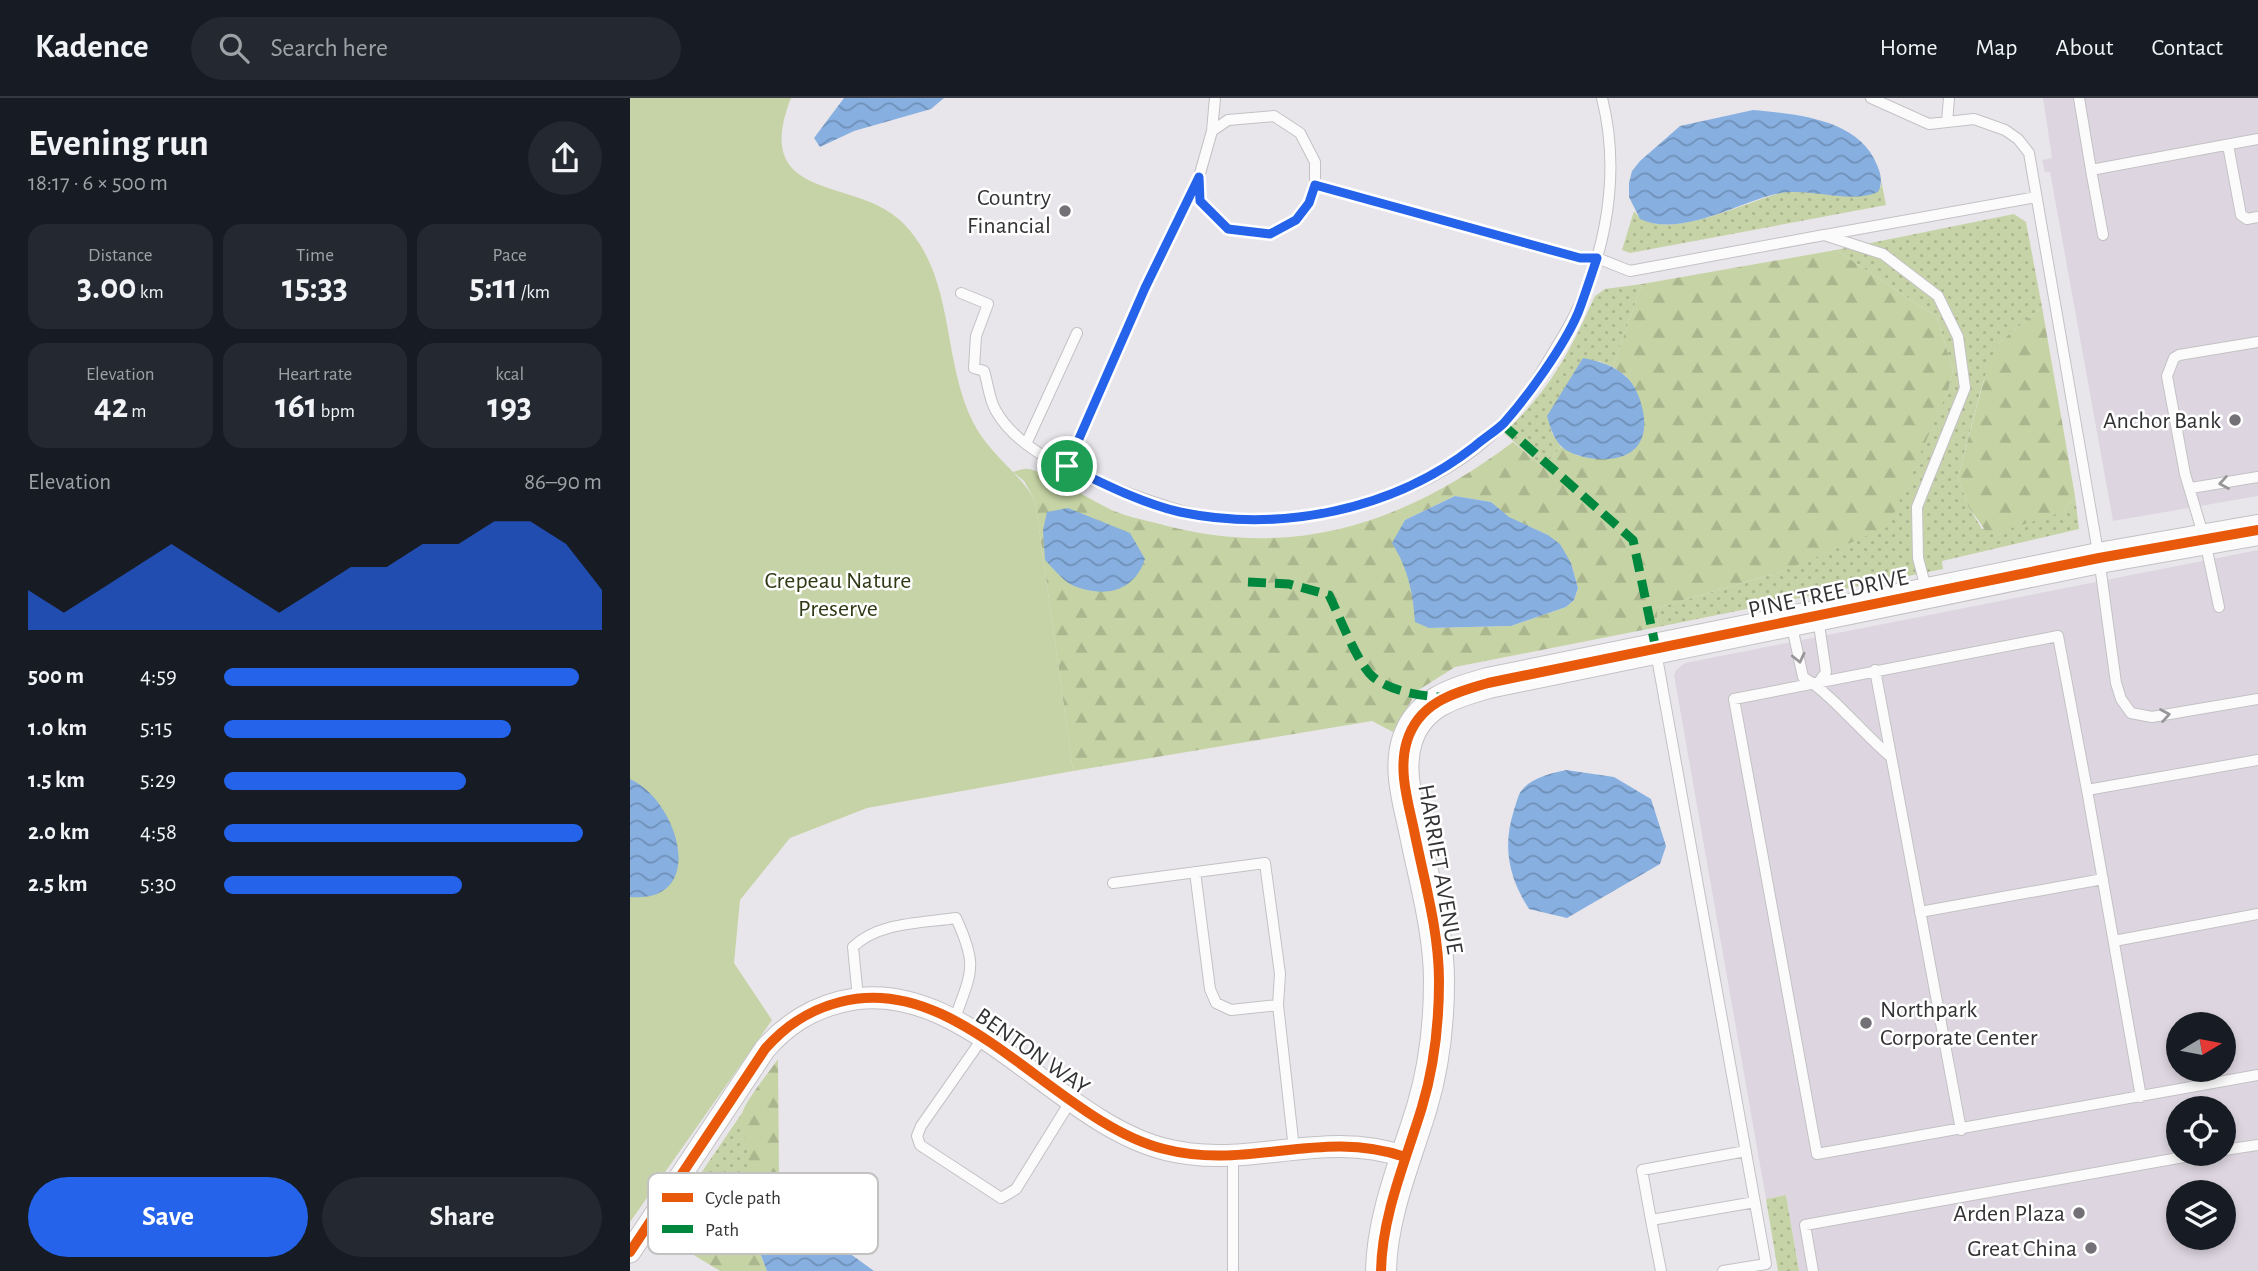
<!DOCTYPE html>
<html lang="en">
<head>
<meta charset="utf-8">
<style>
	:root { --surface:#171b24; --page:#242831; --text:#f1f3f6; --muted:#9ea1a6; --line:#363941; --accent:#2563eb }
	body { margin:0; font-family:"Alegreya Sans",sans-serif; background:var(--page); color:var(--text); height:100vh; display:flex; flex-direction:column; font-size:26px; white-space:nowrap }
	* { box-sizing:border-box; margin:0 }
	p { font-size:23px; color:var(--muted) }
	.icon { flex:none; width:38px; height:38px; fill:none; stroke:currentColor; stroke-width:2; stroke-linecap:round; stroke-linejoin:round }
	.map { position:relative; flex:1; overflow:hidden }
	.sheet { display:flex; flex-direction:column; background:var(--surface); width:630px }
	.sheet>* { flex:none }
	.needle { width:46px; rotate:80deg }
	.fabs { position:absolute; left:1536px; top:914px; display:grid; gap:14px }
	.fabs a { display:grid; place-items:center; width:70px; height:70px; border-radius:50%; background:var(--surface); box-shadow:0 4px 10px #0003; font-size:35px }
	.pin { position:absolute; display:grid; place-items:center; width:60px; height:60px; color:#fff; margin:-30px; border:4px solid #fff; border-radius:50%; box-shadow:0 2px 7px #0007 }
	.round { display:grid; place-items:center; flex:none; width:74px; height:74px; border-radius:37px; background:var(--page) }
	.head { display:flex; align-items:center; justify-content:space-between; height:119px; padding:0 28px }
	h1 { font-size:38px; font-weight:700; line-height:52px }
	.stats { display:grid; grid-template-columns:repeat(3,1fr); gap:10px; height:119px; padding:7px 28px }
	.stats div { display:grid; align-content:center; border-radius:18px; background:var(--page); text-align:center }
	.stats b { font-size:35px; font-weight:700 }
	.stats small { font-size:19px; font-weight:400 }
	.stats p { font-size:19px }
	.chart { height:196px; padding:14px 28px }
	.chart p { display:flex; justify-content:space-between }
	.chart svg { width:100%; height:126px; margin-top:7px; fill:var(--accent); opacity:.7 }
	.cta { display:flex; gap:14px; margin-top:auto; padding:14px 28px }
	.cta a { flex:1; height:80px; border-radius:42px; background:var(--accent); color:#fff; font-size:28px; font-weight:700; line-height:80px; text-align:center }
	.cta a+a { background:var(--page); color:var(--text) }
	ul { padding:0 28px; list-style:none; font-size:23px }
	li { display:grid; grid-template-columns:112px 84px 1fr; align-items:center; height:52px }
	li i { height:18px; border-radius:9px; background:var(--accent) }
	header { display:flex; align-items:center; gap:42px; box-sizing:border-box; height:98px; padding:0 35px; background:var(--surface); border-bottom:2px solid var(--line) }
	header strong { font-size:33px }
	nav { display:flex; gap:38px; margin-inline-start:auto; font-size:24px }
	.search { width:490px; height:63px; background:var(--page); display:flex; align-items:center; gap:18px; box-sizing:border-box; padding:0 24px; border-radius:38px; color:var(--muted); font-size:26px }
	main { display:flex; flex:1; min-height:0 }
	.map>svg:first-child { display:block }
	.built { fill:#ddd6e0; fill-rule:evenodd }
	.grass { fill:url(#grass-dots) }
	.forest { fill:url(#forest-firs); fill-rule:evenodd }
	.park { fill:#c6d3a6 }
	.water { fill:url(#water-waves) }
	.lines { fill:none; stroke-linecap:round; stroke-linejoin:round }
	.lane-casing { stroke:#c3c1c4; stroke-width:12 }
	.street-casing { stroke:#c3c1c4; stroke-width:23 }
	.secondary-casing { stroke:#c3c1c4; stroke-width:32 }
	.lane { stroke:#fcfbfc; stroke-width:10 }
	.street { stroke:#fcfbfc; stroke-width:21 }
	.secondary { stroke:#fcfbfc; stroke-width:30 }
	.quiet { stroke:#00873e; stroke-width:9; stroke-dasharray:18 9; stroke-linecap:butt }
	.cycleway-casing { stroke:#fff; stroke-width:15 }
	.cycleway { stroke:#e8590c; stroke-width:10 }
	.oneway { stroke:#989698 }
	.route-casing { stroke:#fff; stroke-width:14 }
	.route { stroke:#2563eb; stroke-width:9 }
	.poi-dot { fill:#737175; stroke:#fff; stroke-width:2.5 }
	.labels { text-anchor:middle; stroke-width:5; stroke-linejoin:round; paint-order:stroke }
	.poi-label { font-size:24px; fill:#343235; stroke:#fff; text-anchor:end }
	.park-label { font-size:24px; fill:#2f3a14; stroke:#fff }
	.street-label { font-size:24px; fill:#343235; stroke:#fff }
	.key { fill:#fff; stroke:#c2c2c2; stroke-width:2 }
	.key-label { font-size:19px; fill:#343235 }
</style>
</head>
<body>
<header>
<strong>Kadence</strong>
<div class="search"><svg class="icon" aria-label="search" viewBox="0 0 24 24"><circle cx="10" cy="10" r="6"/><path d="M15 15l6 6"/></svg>Search here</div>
<nav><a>Home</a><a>Map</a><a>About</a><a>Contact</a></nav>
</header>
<main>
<section class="sheet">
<div class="head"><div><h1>Evening run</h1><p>18:17 · 6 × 500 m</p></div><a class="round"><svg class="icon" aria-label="share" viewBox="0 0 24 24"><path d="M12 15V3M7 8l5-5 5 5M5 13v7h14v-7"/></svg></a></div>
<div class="stats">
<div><p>Distance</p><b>3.00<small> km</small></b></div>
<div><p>Time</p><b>15:33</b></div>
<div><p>Pace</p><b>5:11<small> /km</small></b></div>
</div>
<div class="stats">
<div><p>Elevation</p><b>42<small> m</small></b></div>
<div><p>Heart rate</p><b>161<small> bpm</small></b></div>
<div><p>kcal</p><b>193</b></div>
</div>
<div class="chart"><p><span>Elevation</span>86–90 m</p>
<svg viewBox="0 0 160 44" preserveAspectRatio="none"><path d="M0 44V30L10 38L20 30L30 22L40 14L50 22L60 30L70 38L80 30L90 22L100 22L110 14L120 14L130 6L140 6L150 14L160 30V44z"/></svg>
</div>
<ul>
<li><b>500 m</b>4:59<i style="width:94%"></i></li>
<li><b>1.0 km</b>5:15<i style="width:76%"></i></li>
<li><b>1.5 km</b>5:29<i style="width:64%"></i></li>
<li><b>2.0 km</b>4:58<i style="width:95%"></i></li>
<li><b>2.5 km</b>5:30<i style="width:63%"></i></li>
</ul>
<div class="cta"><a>Save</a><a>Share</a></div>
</section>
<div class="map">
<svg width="1628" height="1173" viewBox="0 0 1628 1173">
	<defs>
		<pattern id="grass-dots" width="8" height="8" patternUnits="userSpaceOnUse" patternTransform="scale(1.75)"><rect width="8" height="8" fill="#c6d3a6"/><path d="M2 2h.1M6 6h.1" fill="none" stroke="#abb690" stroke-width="1.8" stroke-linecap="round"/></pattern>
		<pattern id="forest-firs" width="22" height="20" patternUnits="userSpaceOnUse" patternTransform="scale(1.75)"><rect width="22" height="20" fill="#c6d4a5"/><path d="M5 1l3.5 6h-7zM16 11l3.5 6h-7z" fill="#abb68f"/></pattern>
		<pattern id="water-waves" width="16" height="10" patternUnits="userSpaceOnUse" patternTransform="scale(1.75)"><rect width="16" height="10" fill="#87b0e1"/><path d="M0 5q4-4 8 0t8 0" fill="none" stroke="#6f90b7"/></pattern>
	</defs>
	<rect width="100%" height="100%" fill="#e9e6eb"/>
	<path class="built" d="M 1413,0 L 1628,0 L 1628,398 L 1483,423 L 1420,74 L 1415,74 L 1412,62 L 1422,60 Z
		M 1628,452 L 1628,1173 L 1169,1173 L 1156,1097 L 1136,1101 L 1044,577 L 1046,572 L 1055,565 ZM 1549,926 L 1594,926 L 1594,971 L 1549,971 ZM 1549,1010 L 1594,1010 L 1594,1055 L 1549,1055 ZM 1549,1094 L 1594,1094 L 1594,1139 L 1549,1139 Z"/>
	<path class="grass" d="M 1251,82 L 1256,107 L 1000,155 L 992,152 L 1004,113 C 1032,151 1125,97 1161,93 C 1183,91 1205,100 1226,98 C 1234,97 1243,92 1251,89 Z
		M 1384,116 L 1396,124 L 1412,209 L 1370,244 L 1353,284 L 1328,379 L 1339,410 L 1352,431 L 1433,414 L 1445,398 L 1449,431 L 1312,463 L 1313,471 L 1028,529 L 1027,510 L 1153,473 L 1302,325 L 1318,293 L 1323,272 L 1307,219 L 1206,152 Z
		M 1012,186 L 983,269 L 968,263 L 921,333 L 931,349 L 913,369 L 874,335 C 922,289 938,257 965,198 L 975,191 Z
		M 112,1015 C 117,1047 135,1124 87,1131 C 70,1133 54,1126 39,1122 Z
		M 1156,1097 L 1169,1173 L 1148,1173 L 1136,1101 Z"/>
	<path class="forest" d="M 1206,152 L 1307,219 L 1323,272 L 1318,293 L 1258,429 L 1153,473 L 1027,510 L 1028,529 L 825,569 L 787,593 L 763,634 L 742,623 L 443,673 L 405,402 L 394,383 L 383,374 C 387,373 394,370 398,371 C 414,372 465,405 484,413 C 498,419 515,422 530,426 C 664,463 775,425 883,344 L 913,369 L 931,349 L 949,358 L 997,279 L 983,269 L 1012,186 ZM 825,398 L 861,404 L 878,419 L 918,437 L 941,465 L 948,490 L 944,502 L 936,509 L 881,528 L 799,530 C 779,491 774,466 775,422 Z
		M 1412,209 L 1445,398 L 1433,414 L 1359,437 L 1339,410 L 1328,379 L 1359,263 L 1370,244 Z
		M 148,961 L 149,1080 L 168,1129 L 156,1131 L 129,1152 L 137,1173 L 90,1173 L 29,1136 L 39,1122 C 99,1140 125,1126 118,1059 C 117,1047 110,1028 112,1016 C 115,1003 140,973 148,961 Z"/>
	<path class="park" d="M 0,0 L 161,0 C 119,107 228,77 274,126 C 326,180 311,260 343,324 C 358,355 388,373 405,402 L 443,673 L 237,710 L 160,740 L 110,802 L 104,865 L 142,922 L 0,1124 Z"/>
	<path class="water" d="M 214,0 L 314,0 L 301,11 L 224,33 L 190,49 L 184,40 Z
		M 1123,12 C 1167,16 1229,21 1247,67 C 1251,76 1253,85 1248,94 C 1218,107 1179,88 1146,96 C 1107,105 1050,140 1010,121 L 999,99 L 999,85 L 1002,73 L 1010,63 L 1050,28 Z
		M 953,260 C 980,265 1002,275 1010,302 C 1024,344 1003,367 959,360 C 949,358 937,355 930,347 C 923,339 920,328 917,318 Z
		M 825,398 L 861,404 L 879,419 L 918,437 L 930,446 L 941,465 L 948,490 L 944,502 L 936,509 L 881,528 L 799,530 L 785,524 C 783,494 778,471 762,445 L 775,422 Z
		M 438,410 L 500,435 L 515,461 C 504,494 475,500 444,488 C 434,484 423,470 415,462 L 413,432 L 417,414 Z
		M 936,672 L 984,679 L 1021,701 L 1036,748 L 1030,766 L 937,820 L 899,811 C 879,780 872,749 884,712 C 886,707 888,696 892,692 C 901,680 922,675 936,672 Z
		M 0,681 C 50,704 78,806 0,799 Z
		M 168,1129 L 186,1131 L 244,1173 L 137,1173 L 129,1152 L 156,1131 Z"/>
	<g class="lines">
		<defs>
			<path id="lane" d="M 1241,0 L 1299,26 L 1344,21 L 1375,32 L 1388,41 L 1399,55 L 1469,460 L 1486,585 L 1491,601 L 1501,615 L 1522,619 L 1628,601
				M 1449,0 L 1461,72 L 1628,41
				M 1317,24 L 1319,0
				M 582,33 L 585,0
				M 1598,47 L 1611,117 L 1617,121 L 1628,119
				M 1461,72 L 1473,137
				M 685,87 L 679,105 L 666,122 L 640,136 L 598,131 L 570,103 L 569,79 L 582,33 L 598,22 L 644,18 L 670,35 L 685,64 L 685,87 L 950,160 L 967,160 L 1000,173 L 1194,137 L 1253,156 L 1308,198 L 1328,239 L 1335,290 L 1287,409 L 1288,460 L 1297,494
				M 1195,137 L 1406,99
				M 331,195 L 358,206 L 346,238 L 344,270 L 354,273 C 358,285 359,302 366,313 C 388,352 443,375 484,390 C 523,404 563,420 606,422 C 699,426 807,394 873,326 C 895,303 911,275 927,248 C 973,176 993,83 972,0
				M 396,346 L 447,235
				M 437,368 L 515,190 L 568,82
				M 1561,390 L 1628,379
				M 1589,509 L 1575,443 L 1555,376 L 1537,278 L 1544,260 L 1549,257 L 1628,244
				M 1161,524 L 1173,579 C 1202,596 1233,636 1261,659
				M 1026,554 L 1136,1166 L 1093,1173
				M 1245,572 L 1331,1032
				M 1187,587 L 1196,574 L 1188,520
				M 1628,662 L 1457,692 L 1428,538 L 1104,601 L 1187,1056 L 1628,977
				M 1457,692 L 1511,999
				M 565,774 L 580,891 L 586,905 L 601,912 L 648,907
				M 483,785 L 635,765 L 650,876 L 648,907 L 664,1051
				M 1290,814 L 1473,781
				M 1484,843 L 1628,816
				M 228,900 L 223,849 C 248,824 293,825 326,820 C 349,870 341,874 324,923
				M 352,941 L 291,1028 L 287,1038 L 290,1047 L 371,1100 L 386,1091 L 440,1004
				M 1594,1052 L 1628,1047
				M 1021,1122 L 1012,1072 L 1116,1053
				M 603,1173 L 603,1059
				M 1031,1173 L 1021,1122 L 1125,1104
				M 1183,1173 L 1175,1127 L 1576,1055"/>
			<path id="street" d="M 0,1154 L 135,951 C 156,927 179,912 210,904 C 330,872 424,1023 534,1051 C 618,1073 691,1030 775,1059"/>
			<path id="secondary" d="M 751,1173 C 752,1117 776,1062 792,1009 C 804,969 809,925 809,883 C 809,833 794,782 784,732 C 778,704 768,672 777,643 C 789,604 824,595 858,585 L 1469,460 L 1628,432"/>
		</defs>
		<use href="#lane" class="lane-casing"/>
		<use href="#street" class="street-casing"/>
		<use href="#secondary" class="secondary-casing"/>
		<use href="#lane" class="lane"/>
		<use href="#street" class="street"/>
		<use href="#secondary" class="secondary"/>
		<path class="quiet" d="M 872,326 L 1003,442 L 1026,551
			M 618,484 L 659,486 L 699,497 C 709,517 727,565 743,579 C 760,593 790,598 811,599"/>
		<defs>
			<path id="cycleway" d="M 0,1154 L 135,951 C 156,927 179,912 210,904 C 330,872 424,1023 534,1051 C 618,1073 691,1030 775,1059
				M 751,1173 C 752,1117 776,1062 792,1009 C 804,969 809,925 809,883 C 809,833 794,782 784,732 C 778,704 768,672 777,643 C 789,604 824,595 858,585 L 1469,460 L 1628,432"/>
		</defs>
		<use href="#cycleway" class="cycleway-casing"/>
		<use href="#cycleway" class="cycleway"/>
	</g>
	<defs><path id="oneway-chevron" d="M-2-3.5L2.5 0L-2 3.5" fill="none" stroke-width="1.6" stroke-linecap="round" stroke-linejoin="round" transform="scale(1.75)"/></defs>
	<g class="oneway">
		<use href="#oneway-chevron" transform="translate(1594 385) rotate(171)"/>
		<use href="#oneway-chevron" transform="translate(1169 560) rotate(77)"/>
		<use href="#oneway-chevron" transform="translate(1535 617) rotate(-10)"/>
	</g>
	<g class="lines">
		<defs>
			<path id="route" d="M 569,79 L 570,103 L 598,131 L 640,136 L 666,122 L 679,105 L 685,87 L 950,160 L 967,160 C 961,178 955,197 948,215 C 934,248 898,298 874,325 C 866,333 854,340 845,348 C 764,412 651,435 550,414 C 511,405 472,385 437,368 L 515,190 Z"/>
		</defs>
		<use href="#route" class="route-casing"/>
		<use href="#route" class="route"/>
	</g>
	<g class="poi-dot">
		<circle cx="435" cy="113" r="7"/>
		<circle cx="1605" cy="322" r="7"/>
		<circle cx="1236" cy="925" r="7"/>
		<circle cx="1449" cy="1115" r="7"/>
		<circle cx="1461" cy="1150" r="7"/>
	</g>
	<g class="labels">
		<g class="poi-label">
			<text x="421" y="107">Country<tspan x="421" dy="28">Financial</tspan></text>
			<text x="1591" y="330">Anchor Bank</text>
			<text x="1250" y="919" text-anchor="start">Northpark<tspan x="1250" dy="28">Corporate Center</tspan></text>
			<text x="1435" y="1123">Arden Plaza</text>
			<text x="1447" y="1158">Great China</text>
		</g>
		<g class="park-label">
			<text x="208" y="490">Crepeau Nature<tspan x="208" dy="28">Preserve</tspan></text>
		</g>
		<g class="street-label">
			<text transform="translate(1198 495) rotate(-12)" y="8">PINE TREE DRIVE</text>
			<text transform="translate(811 771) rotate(80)" y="8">HARRIET AVENUE</text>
			<text transform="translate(403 953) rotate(35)" y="8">BENTON WAY</text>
		</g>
	</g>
	<rect x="18" y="1075" width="230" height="81" rx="10" class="key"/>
	<rect x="32" y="1095" width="31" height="9" fill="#e8590c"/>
	<rect x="32" y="1127" width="31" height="8" fill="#00873e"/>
	<g class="key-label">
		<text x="75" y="1106">Cycle path</text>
		<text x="75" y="1138">Path</text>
	</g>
</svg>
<div class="fabs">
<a><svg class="needle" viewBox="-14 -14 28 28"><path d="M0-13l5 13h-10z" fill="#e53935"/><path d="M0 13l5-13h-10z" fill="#9ea1a6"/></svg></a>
<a><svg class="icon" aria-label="locate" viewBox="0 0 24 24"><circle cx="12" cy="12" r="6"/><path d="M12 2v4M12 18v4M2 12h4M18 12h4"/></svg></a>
<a><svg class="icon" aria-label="layers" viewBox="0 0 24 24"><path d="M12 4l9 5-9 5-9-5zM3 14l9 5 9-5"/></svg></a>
</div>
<div class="pin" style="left:437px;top:368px;background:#1e9e55"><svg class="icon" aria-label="arrive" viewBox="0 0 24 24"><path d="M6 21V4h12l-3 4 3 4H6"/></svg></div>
</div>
</main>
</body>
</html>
